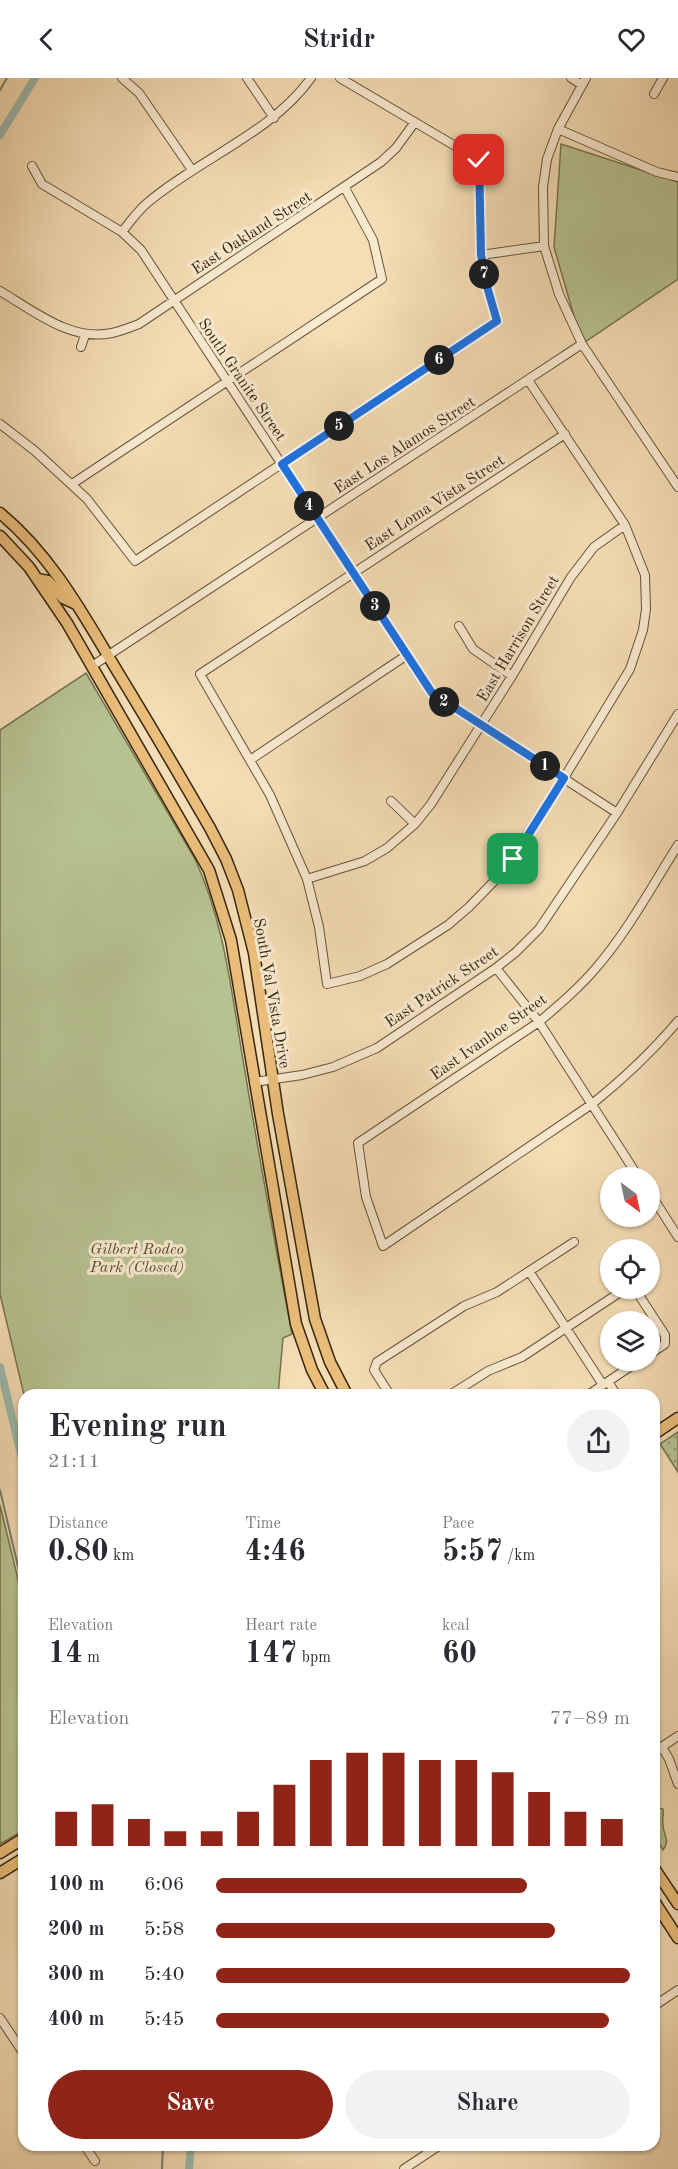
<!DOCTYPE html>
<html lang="en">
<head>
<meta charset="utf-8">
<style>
	:root { --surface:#fff; --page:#f2f2f3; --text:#2b2b33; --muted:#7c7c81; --accent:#8f2418 }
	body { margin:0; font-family:"Old Standard TT",serif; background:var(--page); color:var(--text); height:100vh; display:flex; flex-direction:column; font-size:22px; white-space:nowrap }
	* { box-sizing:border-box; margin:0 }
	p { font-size:20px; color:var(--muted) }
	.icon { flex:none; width:33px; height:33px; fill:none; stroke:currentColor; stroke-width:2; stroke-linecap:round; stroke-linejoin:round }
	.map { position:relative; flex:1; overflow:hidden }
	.side { position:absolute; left:18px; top:1311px; width:642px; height:762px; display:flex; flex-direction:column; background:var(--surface); border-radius:18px; box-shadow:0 2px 4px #0004 }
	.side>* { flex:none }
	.needle { width:39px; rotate:147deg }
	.fabs { position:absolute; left:600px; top:1089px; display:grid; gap:12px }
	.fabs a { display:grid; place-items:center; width:60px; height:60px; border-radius:50%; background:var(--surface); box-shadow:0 2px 4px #0004; font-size:30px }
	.pin { position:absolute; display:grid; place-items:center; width:51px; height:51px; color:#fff; margin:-26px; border-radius:12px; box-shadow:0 3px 9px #0006 }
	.km { position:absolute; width:30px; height:30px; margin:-15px; border-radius:50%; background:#222; color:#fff; font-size:16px; line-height:30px; text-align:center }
	.round { display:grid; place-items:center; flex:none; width:63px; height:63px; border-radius:32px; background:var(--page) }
	.summary { display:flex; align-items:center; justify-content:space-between; height:102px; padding:0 30px }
	h1 { font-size:33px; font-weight:600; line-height:45px }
	.figures { display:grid; grid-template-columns:repeat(3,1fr); gap:9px; height:102px; padding:6px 30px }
	.figures div { display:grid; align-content:center }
	.figures b { font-size:30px; font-weight:600 }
	.figures small { font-size:16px; font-weight:400 }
	.figures p { font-size:16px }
	.chart { height:168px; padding:12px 30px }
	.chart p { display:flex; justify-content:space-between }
	.chart svg { width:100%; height:108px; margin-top:6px; stroke:var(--accent); stroke-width:6 }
	.cta { display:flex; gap:12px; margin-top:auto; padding:12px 30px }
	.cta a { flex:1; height:69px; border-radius:36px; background:var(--accent); color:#fff; font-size:24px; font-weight:600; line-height:69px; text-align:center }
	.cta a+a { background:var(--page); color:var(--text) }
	ul { padding:0 30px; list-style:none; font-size:20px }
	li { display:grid; grid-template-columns:96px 72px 1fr; align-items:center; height:45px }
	li i { height:15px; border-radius:8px; background:var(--accent) }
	header { display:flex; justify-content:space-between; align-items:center; height:78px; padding:0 30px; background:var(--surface); font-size:27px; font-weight:600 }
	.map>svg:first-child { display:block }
	.grass { fill:url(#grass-dots); stroke:#767450; stroke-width:1.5 }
	.park { fill:#b7c291; stroke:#767450; stroke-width:1.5 }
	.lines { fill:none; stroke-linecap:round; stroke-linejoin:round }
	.stream { stroke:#737f6f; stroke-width:2 }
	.canal { stroke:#9cbbaf; stroke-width:8 }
	.minor-casing { stroke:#665338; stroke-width:10 }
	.major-casing { stroke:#36250e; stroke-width:13 }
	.minor { stroke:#f8e9cf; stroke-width:8 }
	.major { stroke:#eabe7a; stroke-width:10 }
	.route-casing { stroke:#fff; stroke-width:12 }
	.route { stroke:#1a73e8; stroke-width:8 }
	.labels { text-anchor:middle; stroke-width:6; stroke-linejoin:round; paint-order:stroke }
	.street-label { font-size:16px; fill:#36250e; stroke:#f8e9cf }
	.park-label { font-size:16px; font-style:italic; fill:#564c2f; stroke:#f8e9cf }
</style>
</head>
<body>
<header><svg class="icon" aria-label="back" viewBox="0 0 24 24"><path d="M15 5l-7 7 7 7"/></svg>Stridr<svg class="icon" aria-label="heart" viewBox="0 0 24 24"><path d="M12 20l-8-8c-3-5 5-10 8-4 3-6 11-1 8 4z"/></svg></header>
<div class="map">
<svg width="678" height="2091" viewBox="0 0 678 2091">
	<defs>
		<pattern id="grass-dots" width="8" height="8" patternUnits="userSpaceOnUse" patternTransform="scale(1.5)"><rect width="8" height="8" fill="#b7c291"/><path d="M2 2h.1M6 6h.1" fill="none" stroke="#969d75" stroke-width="1.8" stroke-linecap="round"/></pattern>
	</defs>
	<rect width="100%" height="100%" fill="#f5ddb5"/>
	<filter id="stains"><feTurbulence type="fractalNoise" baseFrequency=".00333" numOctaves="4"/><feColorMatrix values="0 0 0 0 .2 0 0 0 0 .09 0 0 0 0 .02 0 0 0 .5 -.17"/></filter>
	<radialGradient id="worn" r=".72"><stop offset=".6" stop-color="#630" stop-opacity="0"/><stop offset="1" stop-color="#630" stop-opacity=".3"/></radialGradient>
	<path class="grass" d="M 678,1354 L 678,1394 L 660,1366 Z"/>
	<path class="park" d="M 561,66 L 678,104 L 678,201 L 582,266 L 554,169 Z
		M 86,595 L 195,781 C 225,846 232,918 244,988 C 259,1077 275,1167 292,1256 L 283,1260 L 278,1317 L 24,1317 L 0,1216 L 0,652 Z
		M 0,1427 L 24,1526 L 24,1752 L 0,1766 Z
		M 655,1729 L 663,1731 C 664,1737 662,1741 663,1747 C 663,1757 671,1762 663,1772 L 654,1758 Z"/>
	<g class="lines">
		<path class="stream" d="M 0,12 L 7,0
			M 0,1412 L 24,1514
			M 162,2091 L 163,2067"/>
		<path class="canal" d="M 0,57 L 35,0
			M 0,1289 L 24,1389
			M 189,2091 L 191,2067"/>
		<defs>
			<path id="minor" d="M 122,0 L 139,15 L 192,92
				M 247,0 L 274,40
				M 571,0 L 582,7
				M 586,0 L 558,51 L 547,81 L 543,109 L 544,168 L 559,216 L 582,266 L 678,409
				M 654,16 L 663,0
				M 558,51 L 657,94 L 678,99
				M 32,88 L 42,106 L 122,154 L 141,172 L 432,615 L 617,735
				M 122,154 C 129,145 137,134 146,126 C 197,82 272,55 311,0
				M 481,177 L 544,168
				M 0,213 C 34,233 71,264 112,255 C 121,253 131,249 139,246 L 381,84 L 396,70 L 415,44
				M 81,269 L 85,257
				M 528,302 L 625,447 L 645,497 L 646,531 L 643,552 L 630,591 L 564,700 L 503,794 L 469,829 L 448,847 L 387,886 L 360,898 L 327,906 L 319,849 L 307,801 L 270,717 L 200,596 L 565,356
				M 0,346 L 35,373 L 87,421 L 135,483 L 497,243 L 488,212 L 481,177 L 479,82 L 340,0
				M 72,406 L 382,201 L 373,162 L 345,110
				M 459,548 L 473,571 L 512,598
				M 92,588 L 582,266
				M 250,682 L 407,577
				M 391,723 L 415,746
				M 678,767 C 652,808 628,853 596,890 C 579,910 559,927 539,944 L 358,1065 L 366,1119 L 383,1168 L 592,1026 C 623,1001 652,974 678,943
				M 307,801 L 365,783 L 387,770 L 415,746 L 431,726 L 512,598 L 571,499 L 594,469 L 625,447
				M 496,890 L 539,944 L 639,1100
				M 254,1004 L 302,997 L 333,989 L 377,970 L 496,890 L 516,874 L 539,851 L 617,735 L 678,636
				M 650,1115 L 678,1159
				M 529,1193 L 603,1307
				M 608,1304 L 617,1317
				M 390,1317 L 374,1292 L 377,1284 L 464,1228 L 497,1214 L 574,1164
				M 450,1317 L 488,1293 L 522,1279 L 625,1211 L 634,1211 L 637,1214 L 665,1257 L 665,1266 L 650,1276
				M 588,1317 L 640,1282
				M 662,1669 L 669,1681 L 678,1706
				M 654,1674 L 678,1658
				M 654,1928 L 678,1912
				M 0,1940 L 24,1976
				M 84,2067 L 95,2083
				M 404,2091 L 440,2067"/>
			<path id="major" d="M 0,435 C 53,479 84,538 119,596 C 150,647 180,698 210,750 L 226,781 L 238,812 L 254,875 L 278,1036 L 315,1241 L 330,1284 L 347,1317
				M 0,458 L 29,489 L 67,545 L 209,792 L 231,862 L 296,1246 L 312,1292 L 325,1317
				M 37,501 L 48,503 L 63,520 L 76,526
				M 654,1356 L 678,1340
				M 0,1775 L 24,1760
				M 654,1790 L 678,1826
				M 0,1795 L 24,1780
				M 654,1823 L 678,1860"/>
		</defs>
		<use href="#minor" class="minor-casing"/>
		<use href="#major" class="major-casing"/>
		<use href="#minor" class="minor"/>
		<use href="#major" class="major"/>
	</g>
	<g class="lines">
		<defs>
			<path id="route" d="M 479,82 L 481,177 L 488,212 L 497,243 L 282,386 L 432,615 L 564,700 L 513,781"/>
		</defs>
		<use href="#route" class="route-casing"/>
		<use href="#route" class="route"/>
	</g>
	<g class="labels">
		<g class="street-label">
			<text transform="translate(251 154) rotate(-33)" y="6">East Oakland Street</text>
			<text transform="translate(243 301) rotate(56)" y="6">South Granite Street</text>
			<text transform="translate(404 366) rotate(-33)" y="6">East Los Alamos Street</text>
			<text transform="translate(434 424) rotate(-33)" y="6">East Loma Vista Street</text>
			<text transform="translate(517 560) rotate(-59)" y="6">East Harrison Street</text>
			<text transform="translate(441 908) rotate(-34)" y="6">East Patrick Street</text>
			<text transform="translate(273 915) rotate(80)" y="6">South Val Vista Drive</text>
			<text transform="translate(488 958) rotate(-35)" y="6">East Ivanhoe Street</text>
		</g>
		<g class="park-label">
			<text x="137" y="1176">Gilbert Rodeo<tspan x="137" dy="18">Park (Closed)</tspan></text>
		</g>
	</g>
	<rect width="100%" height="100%" filter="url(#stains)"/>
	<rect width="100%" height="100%" fill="url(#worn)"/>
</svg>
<div class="fabs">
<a><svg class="needle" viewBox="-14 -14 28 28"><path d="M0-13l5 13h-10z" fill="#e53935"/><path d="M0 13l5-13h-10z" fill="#7c7c81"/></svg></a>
<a><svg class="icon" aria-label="locate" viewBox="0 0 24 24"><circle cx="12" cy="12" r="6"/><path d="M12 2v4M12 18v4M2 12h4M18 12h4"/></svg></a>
<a><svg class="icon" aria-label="layers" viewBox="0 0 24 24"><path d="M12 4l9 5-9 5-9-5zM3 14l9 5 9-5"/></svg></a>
</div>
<div class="pin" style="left:513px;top:781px;background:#1e9e55"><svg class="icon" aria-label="arrive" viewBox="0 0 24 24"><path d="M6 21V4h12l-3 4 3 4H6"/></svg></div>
<div class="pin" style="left:479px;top:82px;background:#d93025"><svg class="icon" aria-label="check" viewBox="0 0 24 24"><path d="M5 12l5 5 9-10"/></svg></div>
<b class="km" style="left:545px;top:688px">1</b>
<b class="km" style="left:444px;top:624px">2</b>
<b class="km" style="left:375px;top:528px">3</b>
<b class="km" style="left:309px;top:428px">4</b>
<b class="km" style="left:339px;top:348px">5</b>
<b class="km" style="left:439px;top:282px">6</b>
<b class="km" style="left:484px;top:196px">7</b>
<section class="side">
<div class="summary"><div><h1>Evening run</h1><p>21:11</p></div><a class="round"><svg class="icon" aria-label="share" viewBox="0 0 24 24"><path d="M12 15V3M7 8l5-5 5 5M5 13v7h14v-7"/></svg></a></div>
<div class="figures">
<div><p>Distance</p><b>0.80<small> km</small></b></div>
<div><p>Time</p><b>4:46</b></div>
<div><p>Pace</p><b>5:57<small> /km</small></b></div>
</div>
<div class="figures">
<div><p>Elevation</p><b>14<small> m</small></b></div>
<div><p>Heart rate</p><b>147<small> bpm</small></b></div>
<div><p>kcal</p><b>60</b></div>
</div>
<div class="chart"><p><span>Elevation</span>77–89 m</p>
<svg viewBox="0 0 160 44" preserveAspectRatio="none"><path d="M5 44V30M15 44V27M25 44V33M35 44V38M45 44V38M55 44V30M65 44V19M75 44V9M85 44V6M95 44V6M105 44V9M115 44V9M125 44V14M135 44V22M145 44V30M155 44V33"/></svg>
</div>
<ul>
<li><b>100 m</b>6:06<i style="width:75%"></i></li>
<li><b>200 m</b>5:58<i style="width:82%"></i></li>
<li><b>300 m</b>5:40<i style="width:100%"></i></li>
<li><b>400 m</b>5:45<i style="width:95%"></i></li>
</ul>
<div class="cta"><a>Save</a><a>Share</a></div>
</section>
</div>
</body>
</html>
